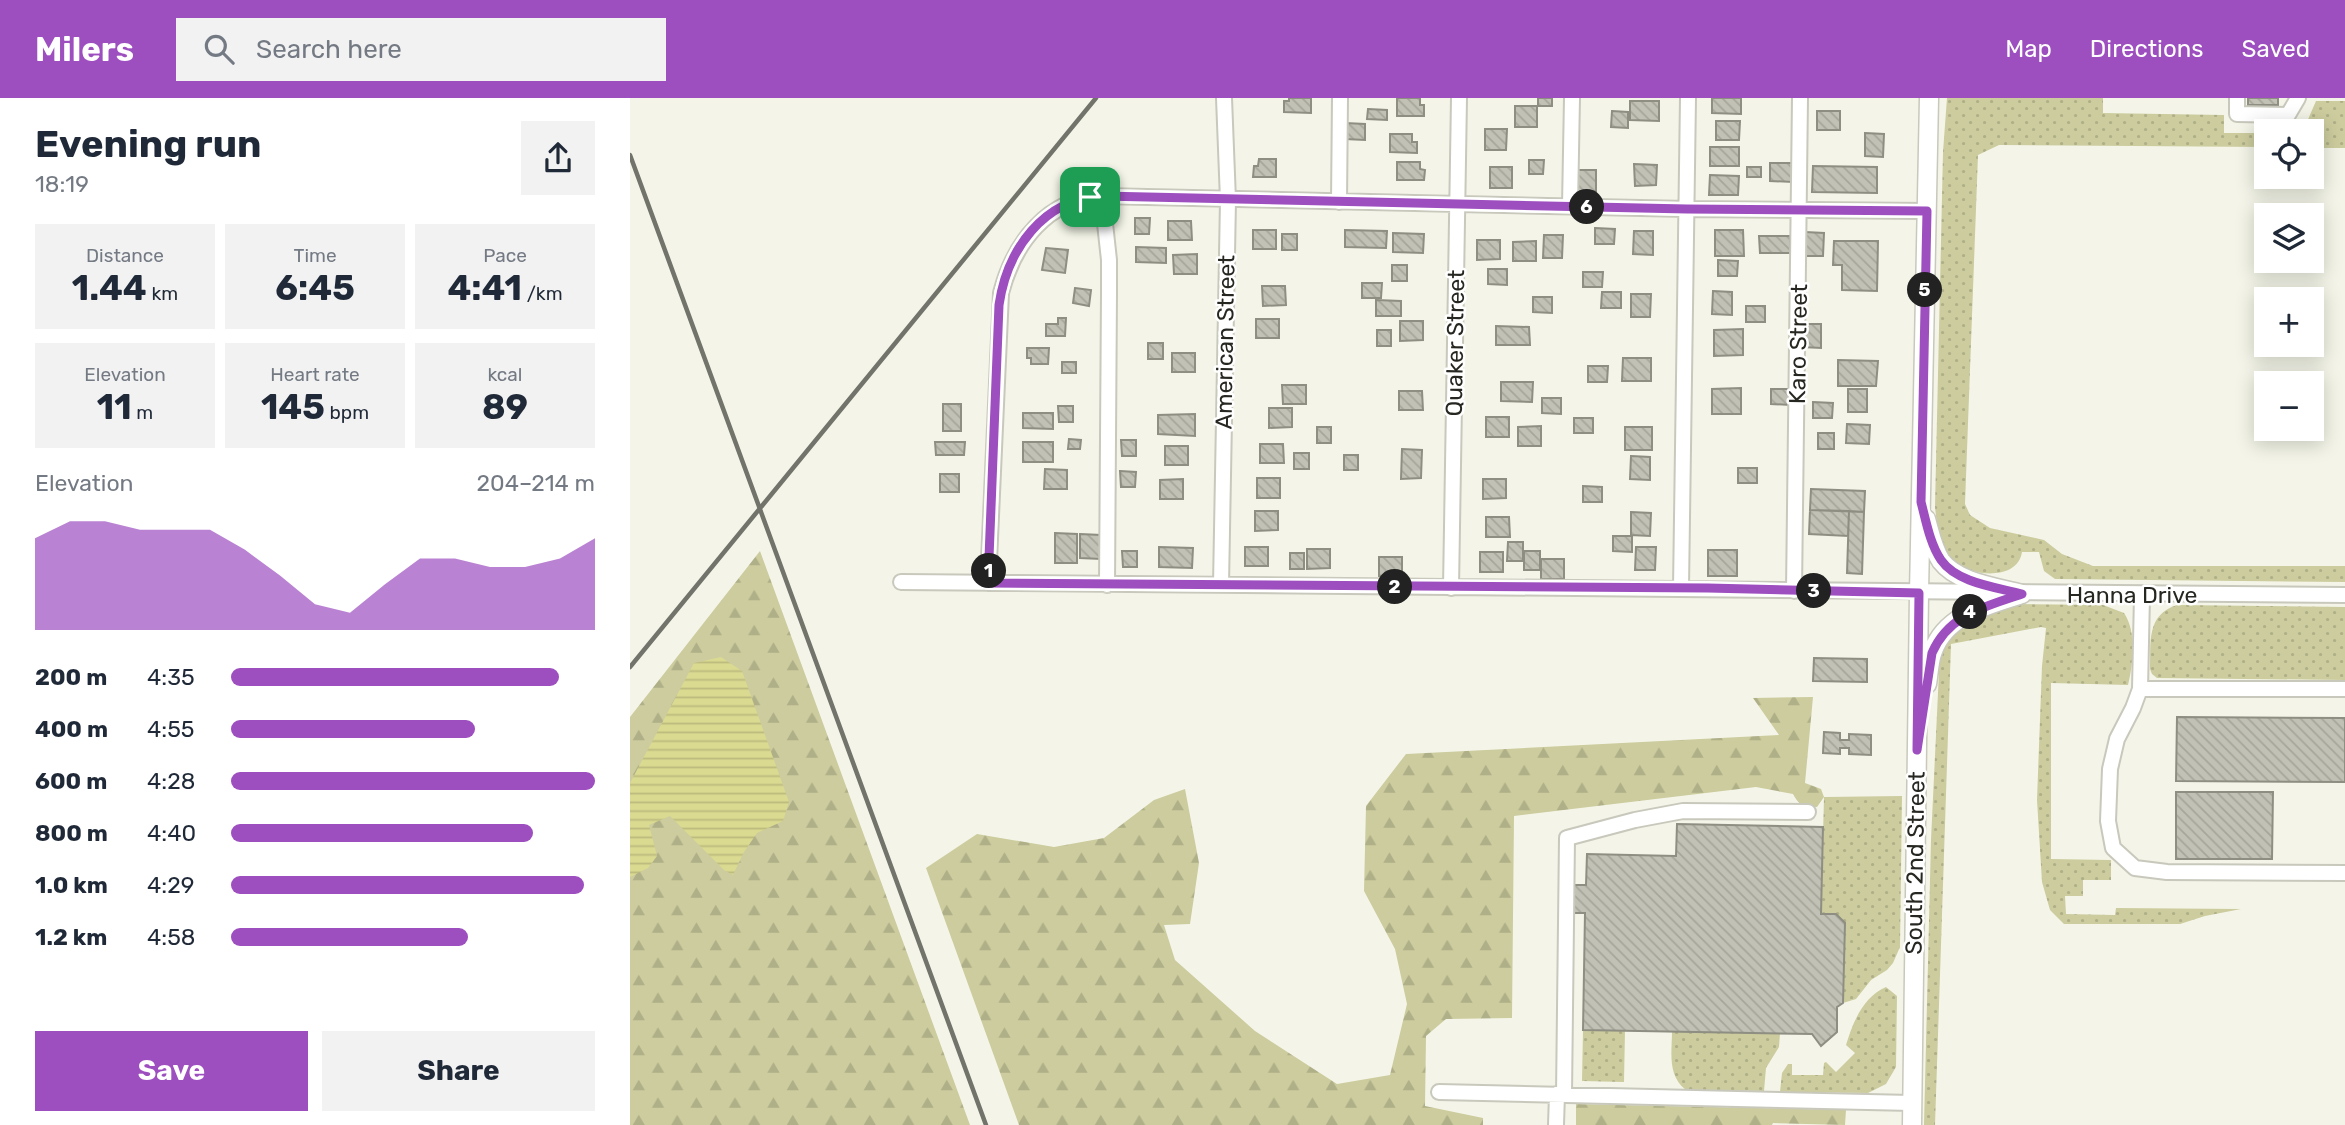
<!DOCTYPE html>
<html lang="en">
<head>
<meta charset="utf-8">
<style>
	:root { --surface:#fff; --page:#f2f2f3; --text:#1f2937; --muted:#747a83; --accent:#9d4ebf }
	body { margin:0; font-family:Rubik,sans-serif; background:var(--page); color:var(--text); height:100vh; display:flex; flex-direction:column; font-size:26px; white-space:nowrap }
	* { box-sizing:border-box; margin:0 }
	p { font-size:23px; color:var(--muted) }
	.icon { flex:none; width:38px; height:38px; fill:none; stroke:currentColor; stroke-width:2; stroke-linecap:round; stroke-linejoin:round }
	.map { position:relative; flex:1; overflow:hidden }
	.panel { display:flex; flex-direction:column; background:var(--surface); width:630px }
	.panel>* { flex:none }
	.fabs { position:absolute; left:1624px; top:21px; display:grid; gap:14px }
	.fabs a { display:grid; place-items:center; width:70px; height:70px; border-radius:0px; background:var(--surface); box-shadow:0 4px 18px #0003; font-size:35px }
	.pin { position:absolute; display:grid; place-items:center; width:60px; height:60px; color:#fff; margin:-30px; border-radius:14px; box-shadow:0 4px 10px #0006 }
	.km { position:absolute; width:35px; height:35px; margin:-18px; border-radius:50%; background:#222; color:#fff; font-size:19px; line-height:35px; text-align:center }
	.round { display:grid; place-items:center; flex:none; width:74px; height:74px; border-radius:0px; background:var(--page) }
	.overview { display:flex; align-items:center; justify-content:space-between; height:119px; padding:0 35px }
	h1 { font-size:38px; font-weight:700; line-height:52px }
	.metrics { display:grid; grid-template-columns:repeat(3,1fr); gap:10px; height:119px; padding:7px 35px }
	.metrics div { display:grid; align-content:center; border-radius:0px; background:var(--page); text-align:center }
	.metrics b { font-size:35px; font-weight:700 }
	.metrics small { font-size:19px; font-weight:400 }
	.metrics p { font-size:19px }
	.chart { height:196px; padding:14px 35px }
	.chart p { display:flex; justify-content:space-between }
	.chart svg { width:100%; height:126px; margin-top:7px; fill:var(--accent); opacity:.7 }
	.cta { display:flex; gap:14px; margin-top:auto; padding:14px 35px }
	.cta a { flex:1; height:80px; border-radius:0px; background:var(--accent); color:#fff; font-size:28px; font-weight:700; line-height:80px; text-align:center }
	.cta a+a { background:var(--page); color:var(--text) }
	ul { padding:0 35px; list-style:none; font-size:23px }
	li { display:grid; grid-template-columns:112px 84px 1fr; align-items:center; height:52px }
	li i { height:18px; border-radius:9px; background:var(--accent) }
	header { display:flex; align-items:center; gap:42px; box-sizing:border-box; height:98px; padding:0 35px; background:var(--accent); color:#fff }
	header strong { font-size:33px }
	nav { display:flex; gap:38px; margin-inline-start:auto; font-size:24px }
	.search { width:490px; height:63px; background:var(--page); display:flex; align-items:center; gap:18px; box-sizing:border-box; padding:0 24px; border-radius:0px; color:var(--muted); font-size:26px }
	main { display:flex; flex:1; min-height:0 }
	.map>svg:first-child { display:block }
	.grass { fill:url(#grass-dots) }
	.forest { fill:url(#forest-firs) }
	.water { fill:url(#water-rules) }
	.building { fill:url(#building-back-hatch); stroke:#8e8e83; stroke-width:2 }
	.lines { fill:none; stroke-linecap:round; stroke-linejoin:round }
	.minor-casing { stroke:#c8c8bc; stroke-width:18 }
	.major-casing { stroke:#c8c8bc; stroke-width:21 }
	.minor { stroke:#fff; stroke-width:14 }
	.major { stroke:#fff; stroke-width:18 }
	.rail { stroke:#72736b; stroke-width:4.5 }
	.route-casing { stroke:#fff; stroke-width:14 }
	.route { stroke:#9d4ebf; stroke-width:9 }
	.labels { text-anchor:middle; stroke-width:5; stroke-linejoin:round; paint-order:stroke }
	.street-label { font-size:23px; fill:#272722; stroke:#fff }
</style>
</head>
<body>
<header>
<strong>Milers</strong>
<div class="search"><svg class="icon" aria-label="search" viewBox="0 0 24 24"><circle cx="10" cy="10" r="6"/><path d="M15 15l6 6"/></svg>Search here</div>
<nav><a>Map</a><a>Directions</a><a>Saved</a></nav>
</header>
<main>
<section class="panel">
<div class="overview"><div><h1>Evening run</h1><p>18:19</p></div><a class="round"><svg class="icon" aria-label="share" viewBox="0 0 24 24"><path d="M12 15V3M7 8l5-5 5 5M5 13v7h14v-7"/></svg></a></div>
<div class="metrics">
<div><p>Distance</p><b>1.44<small> km</small></b></div>
<div><p>Time</p><b>6:45</b></div>
<div><p>Pace</p><b>4:41<small> /km</small></b></div>
</div>
<div class="metrics">
<div><p>Elevation</p><b>11<small> m</small></b></div>
<div><p>Heart rate</p><b>145<small> bpm</small></b></div>
<div><p>kcal</p><b>89</b></div>
</div>
<div class="chart"><p><span>Elevation</span>204–214 m</p>
<svg viewBox="0 0 160 44" preserveAspectRatio="none"><path d="M0 44V12L10 6L20 6L30 9L40 9L50 9L60 16L70 25L80 35L90 38L100 28L110 19L120 19L130 22L140 22L150 19L160 12V44z"/></svg>
</div>
<ul>
<li><b>200 m</b>4:35<i style="width:90%"></i></li>
<li><b>400 m</b>4:55<i style="width:67%"></i></li>
<li><b>600 m</b>4:28<i style="width:100%"></i></li>
<li><b>800 m</b>4:40<i style="width:83%"></i></li>
<li><b>1.0 km</b>4:29<i style="width:97%"></i></li>
<li><b>1.2 km</b>4:58<i style="width:65%"></i></li>
</ul>
<div class="cta"><a>Save</a><a>Share</a></div>
</section>
<div class="map">
<svg width="1715" height="1027" viewBox="0 0 1715 1027">
	<defs>
		<pattern id="grass-dots" width="8" height="8" patternUnits="userSpaceOnUse" patternTransform="scale(1.75)"><rect width="8" height="8" fill="#cccc9e"/><path d="M2 2h.1M6 6h.1" fill="none" stroke="#afaf88" stroke-width="1.8" stroke-linecap="round"/></pattern>
		<pattern id="forest-firs" width="22" height="20" patternUnits="userSpaceOnUse" patternTransform="scale(1.75)"><rect width="22" height="20" fill="#cccc9e"/><path d="M5 1l3.5 6h-7zM16 11l3.5 6h-7z" fill="#afaf88"/></pattern>
		<pattern id="water-rules" width="6" height="5" patternUnits="userSpaceOnUse" patternTransform="scale(1.75)"><rect width="6" height="5" fill="#dbda91"/><path d="M0 2.5h6" fill="none" stroke="#bcbb7d"/></pattern>
		<pattern id="building-back-hatch" width="6" height="6" patternUnits="userSpaceOnUse" patternTransform="scale(1.75)"><rect width="6" height="6" fill="#c1c1b5"/><path d="M-1 5l2 2M0 0l6 6M5-1l2 2" fill="none" stroke="#a6a69b"/></pattern>
	</defs>
	<rect width="100%" height="100%" fill="#f4f5e8"/>
	<path class="grass" d="M 1317,0 L 1473,0 L 1473,15 L 1594,17 L 1594,35 L 1636,35 L 1636,49 L 1369,47 L 1348,57 L 1335,406 L 1340,417 L 1360,430 L 1414,442 L 1432,456 L 1463,468 L 1715,468 L 1715,484 L 1425,481 L 1414,473 L 1409,454 L 1392,454 C 1388,482 1344,479 1326,465 C 1310,453 1307,428 1305,409 L 1313,54 Z
		M 1686,3 L 1715,3 L 1715,50 L 1682,50 L 1682,33 L 1673,33 Z
		M 1388,506 L 1473,507 L 1494,515 C 1507,534 1503,566 1498,587 L 1421,585 L 1421,761 L 1481,762 L 1481,782 L 1453,782 L 1453,798 L 1435,798 L 1436,816 L 1485,817 L 1486,810 L 1611,811 L 1575,818 L 1550,826 L 1434,826 L 1420,812 L 1412,784 L 1407,702 L 1412,568 L 1416,530 L 1411,529 L 1321,546 L 1305,1027 L 1294,1027 L 1301,742 L 1310,553 L 1329,526 L 1367,511 Z
		M 1547,507 L 1715,509 L 1715,582 L 1527,580 L 1522,576 L 1520,571 C 1521,544 1516,517 1547,507 Z
		M 1272,698 L 1270,849 L 1263,865 L 1257,872 L 1241,882 L 1226,901 L 1213,905 L 1215,825 L 1206,816 L 1191,816 L 1194,699 Z
		M 1256,889 L 1267,898 L 1266,969 L 1256,986 L 1238,995 L 1150,994 L 1152,975 L 1158,966 L 1162,966 L 1162,977 L 1193,977 L 1194,965 L 1196,964 L 1206,974 L 1225,955 L 1216,947 C 1223,924 1233,899 1256,889 Z
		M 953,932 L 995,932 L 994,984 L 952,983 Z
		M 1042,933 L 1150,935 L 1149,949 L 1136,970 L 1134,993 L 1056,992 C 1037,977 1042,955 1042,933 Z"/>
	<path class="forest" d="M 130,453 L 340,1027 L 0,1027 L 0,619 Z
		M 1183,599 L 1175,685 L 1191,691 L 1194,699 L 1187,709 C 1174,711 1169,707 1163,696 L 1126,689 L 884,718 L 882,920 L 816,921 L 796,938 L 795,1008 L 853,1020 L 853,1027 L 389,1027 L 296,770 L 347,736 L 424,749 L 474,740 L 524,702 L 555,691 L 569,765 L 560,826 L 534,827 L 545,862 L 625,933 L 707,986 L 760,977 L 777,906 L 765,851 L 734,793 L 736,708 L 776,656 L 1149,637 L 1123,600 Z
		M 946,1006 L 1216,1012 L 1215,1027 L 1143,1025 L 1142,1027 L 946,1027 Z"/>
	<path class="water" d="M 91,559 L 112,573 L 159,704 L 153,723 L 127,735 L 114,754 L 103,777 L 94,772 L 40,718 L 19,727 L 27,758 L 18,770 L 0,779 L 0,685 L 64,565 Z"/>
	<path class="building" d="M 659,0 L 681,0 L 681,15 L 654,14 L 654,3 L 659,3 Z
		M 767,0 L 790,0 L 790,7 L 794,7 L 794,18 L 767,18 Z
		M 908,0 L 922,0 L 922,8 L 908,8 Z
		M 1082,0 L 1111,0 L 1111,16 L 1082,15 Z
		M 1618,0 L 1648,0 L 1648,7 L 1618,7 Z
		M 1000,3 L 1029,3 L 1029,23 L 1000,22 Z
		M 885,8 L 907,8 L 907,29 L 885,29 Z
		M 738,11 L 757,12 L 757,22 L 737,21 Z
		M 982,13 L 998,14 L 998,30 L 981,29 Z
		M 1187,13 L 1210,13 L 1210,32 L 1187,32 Z
		M 1086,23 L 1110,23 L 1109,42 L 1086,42 Z
		M 715,25 L 735,26 L 735,42 L 715,41 Z
		M 855,31 L 877,31 L 876,52 L 855,52 Z
		M 1235,35 L 1254,36 L 1253,59 L 1235,58 Z
		M 760,36 L 782,36 L 782,44 L 787,44 L 787,55 L 760,54 Z
		M 1080,49 L 1109,49 L 1109,68 L 1080,68 Z
		M 629,61 L 646,61 L 646,79 L 623,79 L 624,68 L 628,68 Z
		M 899,62 L 914,62 L 913,76 L 899,76 Z
		M 767,64 L 790,64 L 790,71 L 795,72 L 794,82 L 767,82 Z
		M 1140,65 L 1163,65 L 1163,84 L 1140,83 Z
		M 1004,66 L 1027,67 L 1026,87 L 1005,88 Z
		M 1183,68 L 1247,69 L 1247,95 L 1182,94 Z
		M 860,69 L 882,69 L 882,90 L 860,90 Z
		M 1117,69 L 1131,69 L 1131,79 L 1117,79 Z
		M 944,72 L 966,72 L 966,93 L 944,93 Z
		M 1080,77 L 1109,78 L 1108,97 L 1079,97 Z
		M 505,120 L 520,120 L 519,136 L 505,136 Z
		M 538,123 L 561,123 L 562,142 L 538,142 Z
		M 965,130 L 985,131 L 984,146 L 965,146 Z
		M 623,132 L 646,132 L 646,151 L 623,151 Z
		M 715,132 L 757,133 L 756,150 L 715,149 Z
		M 1085,132 L 1113,132 L 1114,158 L 1085,158 Z
		M 1004,133 L 1023,133 L 1023,157 L 1003,156 Z
		M 1175,134 L 1194,135 L 1193,158 L 1174,158 Z
		M 763,135 L 794,136 L 793,155 L 763,154 Z
		M 652,136 L 667,136 L 667,152 L 652,152 Z
		M 914,137 L 933,137 L 932,160 L 913,160 Z
		M 1129,138 L 1160,138 L 1160,155 L 1130,155 Z
		M 847,142 L 870,142 L 870,161 L 847,162 Z
		M 906,143 L 906,163 L 883,163 L 883,144 Z
		M 1204,143 L 1248,143 L 1247,193 L 1212,192 L 1212,167 L 1203,167 Z
		M 506,149 L 536,150 L 536,165 L 506,164 Z
		M 416,150 L 438,152 L 435,175 L 412,172 Z
		M 567,156 L 567,176 L 544,176 L 543,157 Z
		M 1088,162 L 1108,163 L 1107,178 L 1088,178 Z
		M 762,167 L 777,167 L 777,183 L 762,183 Z
		M 858,171 L 877,171 L 877,187 L 858,186 Z
		M 953,174 L 973,174 L 972,189 L 953,189 Z
		M 732,185 L 752,185 L 751,200 L 732,200 Z
		M 632,188 L 655,188 L 656,207 L 633,208 Z
		M 445,190 L 461,192 L 459,208 L 443,205 Z
		M 1083,193 L 1102,194 L 1102,217 L 1082,216 Z
		M 972,194 L 991,194 L 991,210 L 971,210 Z
		M 1001,196 L 1021,196 L 1020,219 L 1001,219 Z
		M 903,199 L 922,199 L 922,215 L 903,214 Z
		M 746,202 L 771,203 L 771,218 L 746,218 Z
		M 1116,208 L 1135,208 L 1135,224 L 1116,224 Z
		M 428,220 L 436,220 L 435,238 L 416,238 L 416,226 L 428,226 Z
		M 626,221 L 649,221 L 649,240 L 626,240 Z
		M 770,223 L 793,223 L 793,242 L 770,243 Z
		M 1173,226 L 1191,226 L 1191,250 L 1172,249 Z
		M 866,228 L 899,229 L 900,247 L 866,247 Z
		M 1113,231 L 1113,257 L 1084,258 L 1084,232 Z
		M 747,232 L 761,232 L 761,248 L 747,248 Z
		M 518,245 L 533,245 L 533,261 L 518,261 Z
		M 397,250 L 419,250 L 418,266 L 401,266 L 401,260 L 397,260 Z
		M 542,255 L 565,255 L 565,274 L 542,274 Z
		M 993,260 L 1021,260 L 1021,283 L 992,283 Z
		M 1208,262 L 1248,263 L 1246,288 L 1208,288 Z
		M 432,264 L 446,264 L 446,275 L 432,275 Z
		M 958,268 L 978,268 L 977,284 L 958,284 Z
		M 871,284 L 903,284 L 902,304 L 871,303 Z
		M 652,287 L 676,287 L 676,306 L 653,306 Z
		M 1111,290 L 1111,316 L 1082,316 L 1082,291 Z
		M 1141,291 L 1160,291 L 1160,307 L 1141,306 Z
		M 1218,291 L 1237,291 L 1237,314 L 1218,314 Z
		M 769,293 L 792,293 L 793,312 L 769,312 Z
		M 912,300 L 931,300 L 931,316 L 912,315 Z
		M 1183,304 L 1203,305 L 1202,320 L 1183,320 Z
		M 313,306 L 331,306 L 331,333 L 313,333 Z
		M 428,308 L 443,308 L 443,324 L 429,324 Z
		M 639,310 L 662,310 L 662,329 L 639,330 Z
		M 393,315 L 423,315 L 423,331 L 393,330 Z
		M 565,316 L 565,338 L 528,336 L 528,317 Z
		M 856,319 L 879,319 L 879,339 L 856,339 Z
		M 944,320 L 963,320 L 963,335 L 944,335 Z
		M 1217,326 L 1240,327 L 1239,346 L 1216,345 Z
		M 911,328 L 911,348 L 888,348 L 888,329 Z
		M 687,329 L 701,329 L 701,345 L 687,345 Z
		M 995,329 L 1022,329 L 1022,352 L 995,352 Z
		M 1188,335 L 1204,335 L 1204,351 L 1188,351 Z
		M 439,341 L 451,342 L 450,351 L 438,351 Z
		M 491,342 L 506,342 L 506,358 L 492,358 Z
		M 305,344 L 335,344 L 334,357 L 306,357 Z
		M 393,344 L 423,344 L 423,364 L 393,364 Z
		M 630,346 L 653,346 L 654,365 L 630,365 Z
		M 535,348 L 558,348 L 558,367 L 535,367 Z
		M 772,351 L 792,352 L 791,380 L 771,381 Z
		M 664,355 L 679,355 L 679,371 L 664,371 Z
		M 714,357 L 728,357 L 728,372 L 714,372 Z
		M 1001,358 L 1020,359 L 1020,382 L 1000,381 Z
		M 1108,370 L 1127,370 L 1127,385 L 1108,385 Z
		M 415,371 L 437,372 L 437,391 L 414,391 Z
		M 490,373 L 506,374 L 505,389 L 491,389 Z
		M 310,376 L 329,376 L 329,394 L 310,394 Z
		M 627,380 L 650,380 L 650,400 L 627,400 Z
		M 553,381 L 553,401 L 530,401 L 530,382 Z
		M 853,381 L 876,381 L 876,400 L 853,401 Z
		M 953,388 L 972,389 L 972,404 L 953,404 Z
		M 1181,391 L 1235,393 L 1234,414 L 1180,412 Z
		M 1180,412 L 1219,413 L 1218,438 L 1179,436 Z
		M 625,413 L 648,413 L 648,432 L 625,433 Z
		M 1219,413 L 1234,414 L 1232,476 L 1217,475 Z
		M 1001,414 L 1021,415 L 1020,438 L 1001,437 Z
		M 856,419 L 879,419 L 880,439 L 856,439 Z
		M 425,435 L 447,436 L 447,465 L 425,465 Z
		M 450,436 L 471,437 L 471,461 L 450,460 Z
		M 983,438 L 1002,438 L 1002,454 L 983,453 Z
		M 878,444 L 893,444 L 893,463 L 877,463 Z
		M 529,449 L 563,450 L 562,470 L 529,469 Z
		M 615,449 L 638,449 L 638,468 L 615,468 Z
		M 1006,449 L 1026,449 L 1025,472 L 1005,472 Z
		M 677,451 L 700,451 L 700,470 L 677,471 Z
		M 1078,452 L 1107,452 L 1107,478 L 1078,478 Z
		M 492,453 L 507,453 L 507,469 L 493,469 Z
		M 894,453 L 910,453 L 910,472 L 894,472 Z
		M 850,454 L 873,454 L 873,474 L 850,474 Z
		M 660,455 L 674,455 L 674,471 L 660,471 Z
		M 749,459 L 772,459 L 772,478 L 749,478 Z
		M 911,461 L 934,461 L 934,481 L 911,481 Z
		M 1184,560 L 1237,561 L 1237,584 L 1183,583 Z
		M 1547,619 L 1715,620 L 1715,684 L 1546,683 Z
		M 1194,634 L 1210,635 L 1210,642 L 1219,642 L 1219,636 L 1241,637 L 1241,657 L 1219,656 L 1219,650 L 1210,650 L 1210,656 L 1193,655 Z
		M 1546,694 L 1643,694 L 1642,761 L 1546,761 Z
		M 1047,726 L 1193,729 L 1191,816 L 1206,816 L 1215,825 L 1213,905 L 1207,909 L 1207,934 L 1191,948 L 1182,936 L 953,932 L 955,815 L 941,815 L 941,787 L 956,787 L 957,756 L 1046,758 Z"/>
	<g class="lines">
		<defs>
			<path id="minor" d="M 1607,0 L 1607,16 L 1658,17 L 1668,0
				M 472,98 L 479,162 L 479,195 L 477,487
				M 709,104 L 710,0
				M 940,108 L 942,0
				M 271,484 L 1715,497
				M 358,485 L 371,195 C 384,145 417,101 472,98 L 1057,111 L 1297,113
				M 591,487 L 598,102 L 594,0
				M 821,490 L 829,0
				M 1051,490 L 1058,0
				M 1164,493 L 1170,0
				M 1512,497 L 1510,591 L 1715,591
				M 1510,591 L 1503,610 L 1487,641 L 1480,671 L 1478,723 L 1483,750 L 1505,770 L 1537,774 L 1715,775
				M 809,994 L 1282,1005
				M 934,997 L 937,740 L 1005,722 L 1053,713 L 1178,714
				M 926,1027 L 927,996"/>
			<path id="major" d="M 1296,421 C 1300,435 1303,451 1311,463 C 1328,485 1366,489 1392,496
				M 1297,586 C 1299,575 1299,563 1303,553 C 1316,516 1359,507 1392,496
				M 1282,1027 L 1289,495 L 1299,0"/>
		</defs>
		<use href="#minor" class="minor-casing"/>
		<use href="#major" class="major-casing"/>
		<use href="#minor" class="minor"/>
		<use href="#major" class="major"/>
		<path class="rail" d="M 0,57 L 356,1027
			M 0,569 L 466,0"/>
	</g>
	<g class="lines">
		<defs>
			<path id="route" d="M 472,98 L 1057,111 L 1297,113 L 1291,404 C 1296,423 1300,446 1311,462 C 1327,485 1366,489 1392,496 C 1355,509 1319,516 1302,555 L 1287,652 L 1289,495 L 1078,490 L 358,485 L 369,207 C 377,152 413,101 472,98 Z"/>
		</defs>
		<use href="#route" class="route-casing"/>
		<use href="#route" class="route"/>
	</g>
	<g class="labels">
		<g class="street-label">
			<text transform="translate(595 244) rotate(-89)" y="8">American Street</text>
			<text transform="translate(825 245) rotate(-89)" y="8">Quaker Street</text>
			<text transform="translate(1168 246) rotate(-89)" y="8">Karo Street</text>
			<text x="1502" y="505">Hanna Drive</text>
			<text transform="translate(1285 765) rotate(-89)" y="8">South 2nd Street</text>
		</g>
	</g>
</svg>
<div class="fabs">
<a><svg class="icon" aria-label="locate" viewBox="0 0 24 24"><circle cx="12" cy="12" r="6"/><path d="M12 2v4M12 18v4M2 12h4M18 12h4"/></svg></a>
<a><svg class="icon" aria-label="layers" viewBox="0 0 24 24"><path d="M12 4l9 5-9 5-9-5zM3 14l9 5 9-5"/></svg></a>
<a>+</a>
<a>−</a>
</div>
<div class="pin" style="left:460px;top:99px;background:#1e9e55"><svg class="icon" aria-label="arrive" viewBox="0 0 24 24"><path d="M6 21V4h12l-3 4 3 4H6"/></svg></div>
<b class="km" style="left:359px;top:473px">1</b>
<b class="km" style="left:765px;top:489px">2</b>
<b class="km" style="left:1184px;top:493px">3</b>
<b class="km" style="left:1340px;top:514px">4</b>
<b class="km" style="left:1295px;top:192px">5</b>
<b class="km" style="left:957px;top:109px">6</b>
</div>
</main>
</body>
</html>
